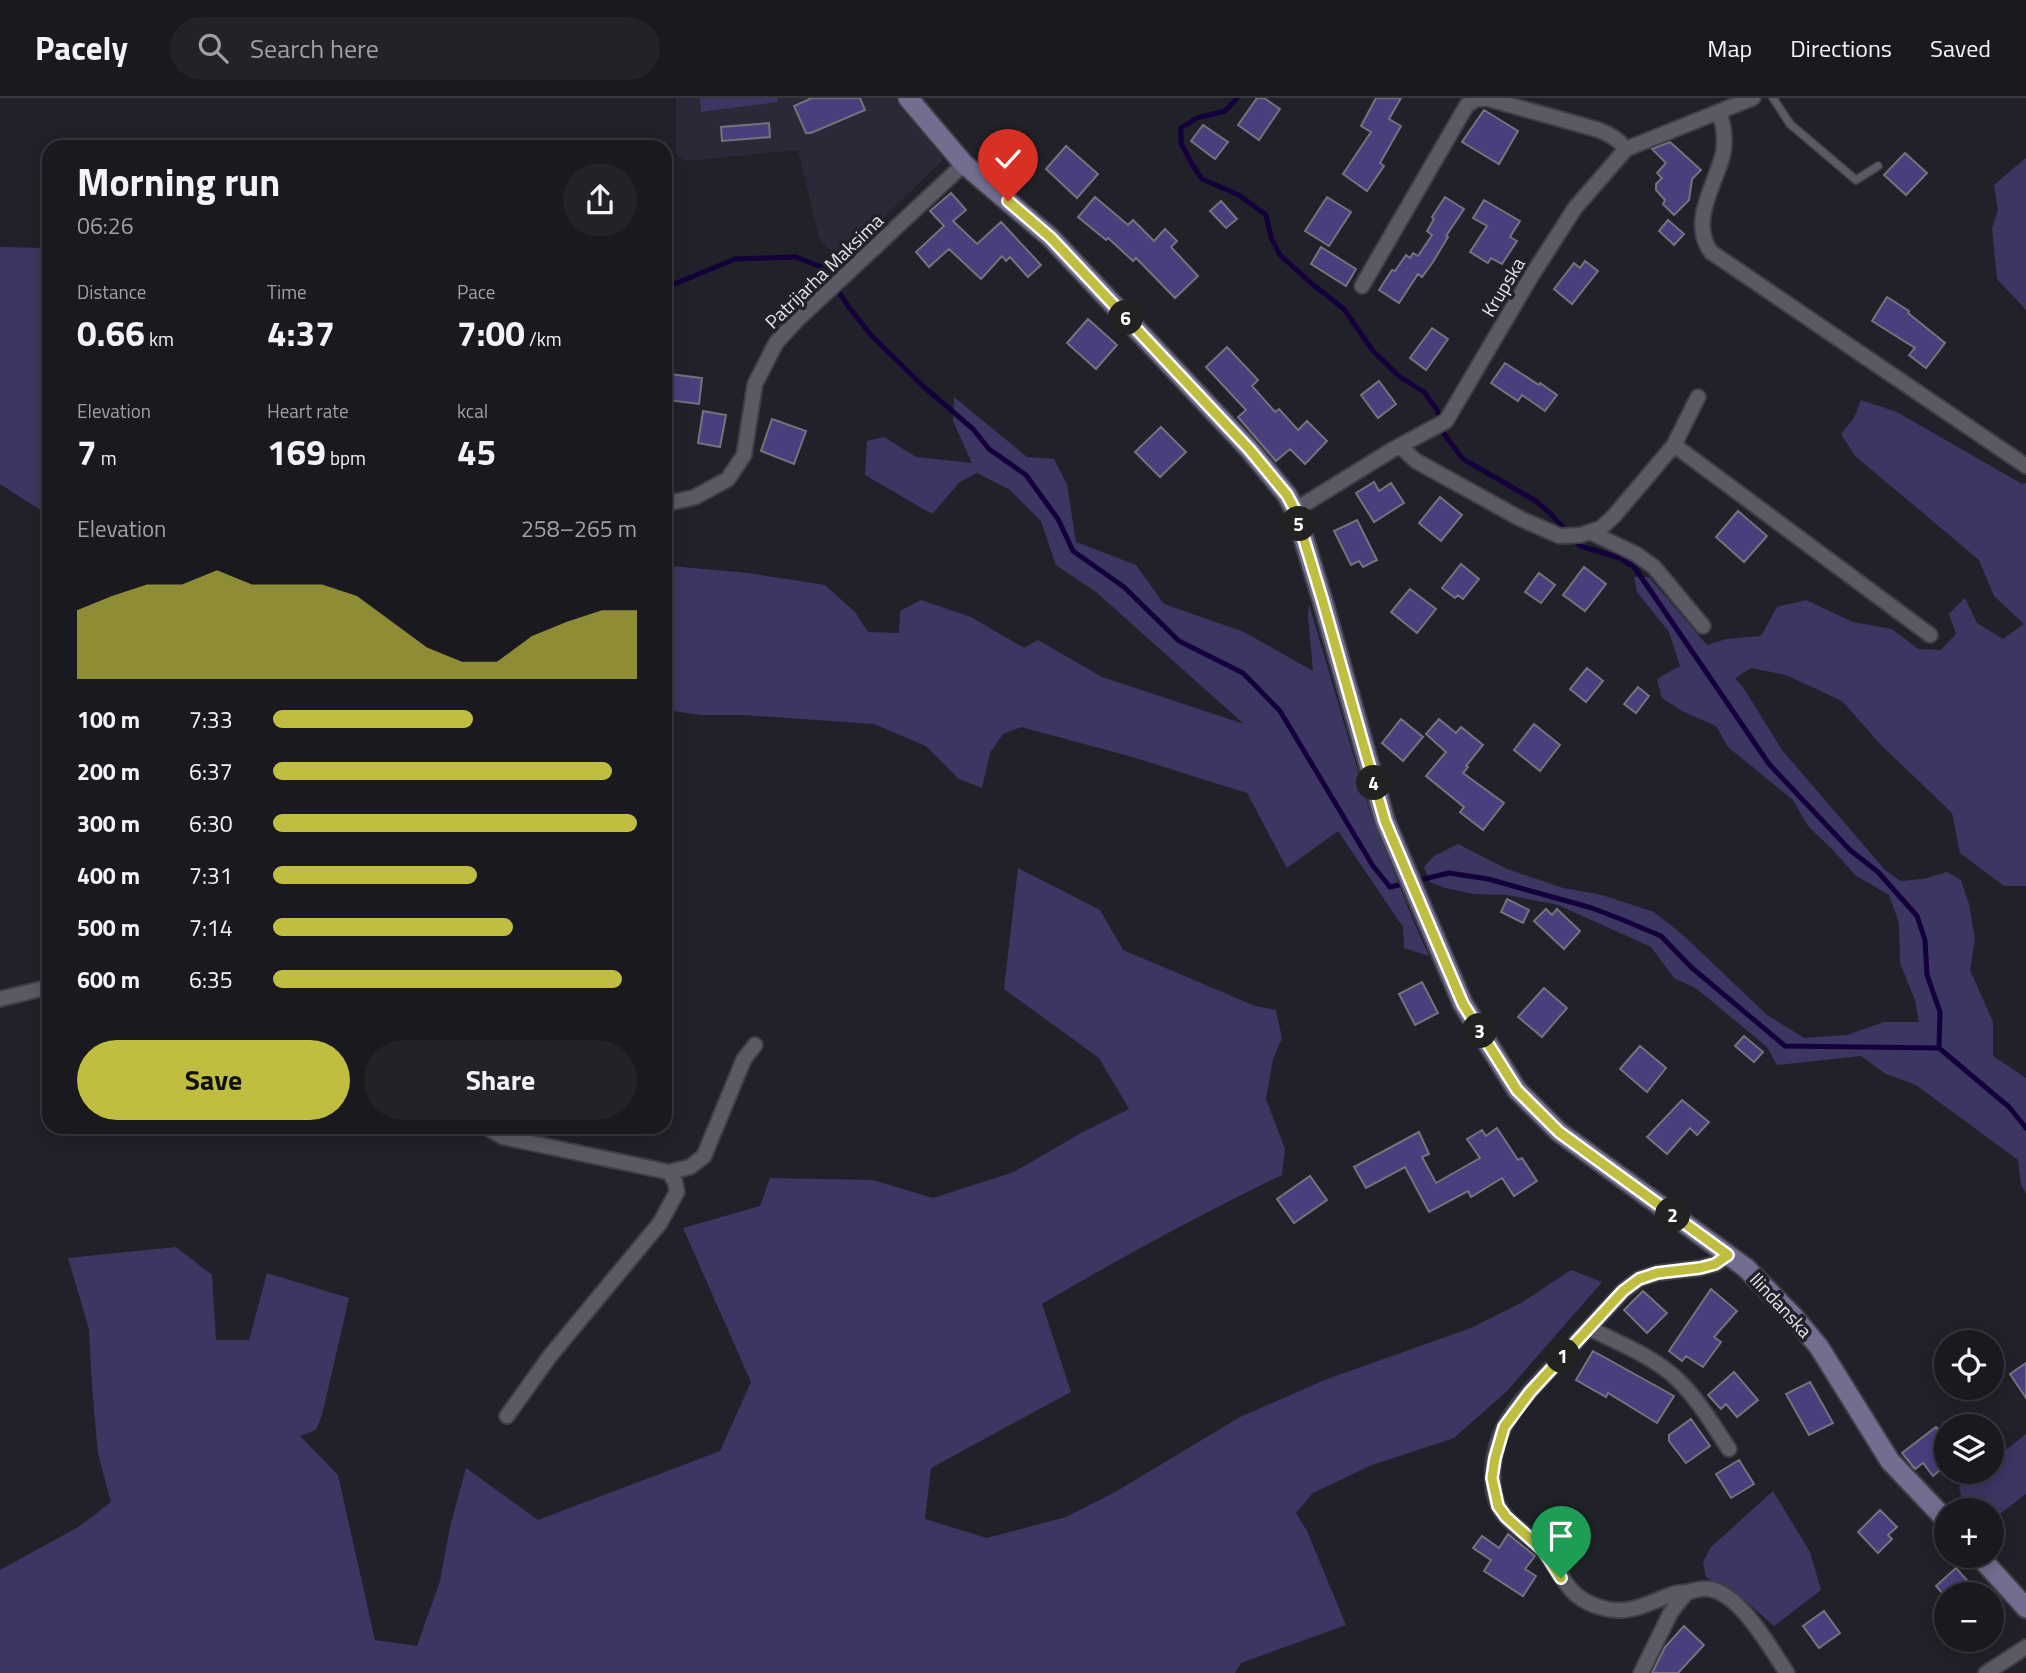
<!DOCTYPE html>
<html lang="en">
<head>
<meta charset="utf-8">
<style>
	:root { --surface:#19191f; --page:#222228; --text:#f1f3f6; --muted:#9fa0a4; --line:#37383d; --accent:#c0be41 }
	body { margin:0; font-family:"Titillium Web",sans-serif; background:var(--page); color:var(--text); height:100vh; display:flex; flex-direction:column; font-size:26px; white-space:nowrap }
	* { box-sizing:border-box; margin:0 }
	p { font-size:23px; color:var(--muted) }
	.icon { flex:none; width:38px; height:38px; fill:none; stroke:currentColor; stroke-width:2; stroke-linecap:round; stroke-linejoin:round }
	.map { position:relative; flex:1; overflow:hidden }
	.side { position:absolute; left:42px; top:42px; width:630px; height:994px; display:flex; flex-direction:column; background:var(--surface); border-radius:21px; box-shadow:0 4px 18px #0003,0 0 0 2px var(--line) }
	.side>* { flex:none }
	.controls { position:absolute; left:1934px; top:1232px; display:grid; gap:14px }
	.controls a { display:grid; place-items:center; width:70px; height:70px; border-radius:50%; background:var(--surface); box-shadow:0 4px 18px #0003,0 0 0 2px var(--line); font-size:35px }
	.pin { position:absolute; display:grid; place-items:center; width:60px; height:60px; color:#fff; margin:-72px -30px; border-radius:50% 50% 50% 0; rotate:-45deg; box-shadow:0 0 7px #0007 }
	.pin .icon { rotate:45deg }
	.km { position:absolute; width:35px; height:35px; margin:-18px; border-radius:50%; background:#222; color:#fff; font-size:19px; line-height:35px; text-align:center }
	.round { display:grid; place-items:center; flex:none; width:74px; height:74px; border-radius:37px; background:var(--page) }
	.headline { display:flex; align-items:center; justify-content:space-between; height:119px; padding:0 35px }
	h1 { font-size:38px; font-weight:700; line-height:52px }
	.metrics { display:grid; grid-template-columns:repeat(3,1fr); gap:10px; height:119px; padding:7px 35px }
	.metrics div { display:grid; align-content:center }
	.metrics b { font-size:35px; font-weight:700 }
	.metrics small { font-size:19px; font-weight:400 }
	.metrics p { font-size:19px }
	.chart { height:196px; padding:14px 35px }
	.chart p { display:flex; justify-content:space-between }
	.chart svg { width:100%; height:126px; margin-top:7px; fill:var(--accent); opacity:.7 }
	.action { display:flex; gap:14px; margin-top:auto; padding:14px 35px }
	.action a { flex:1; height:80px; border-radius:42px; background:var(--accent); color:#111; font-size:28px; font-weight:700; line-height:80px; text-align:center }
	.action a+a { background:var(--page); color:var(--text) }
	ul { padding:0 35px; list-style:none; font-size:23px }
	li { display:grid; grid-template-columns:112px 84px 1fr; align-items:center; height:52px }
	li i { height:18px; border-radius:9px; background:var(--accent) }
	header { display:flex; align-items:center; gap:42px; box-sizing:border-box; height:98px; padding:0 35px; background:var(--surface); border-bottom:2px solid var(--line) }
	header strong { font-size:33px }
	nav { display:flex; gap:38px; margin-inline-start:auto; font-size:24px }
	.search { width:490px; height:63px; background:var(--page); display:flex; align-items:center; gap:18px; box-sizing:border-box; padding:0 24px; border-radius:38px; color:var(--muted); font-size:26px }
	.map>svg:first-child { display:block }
	.built { fill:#2a2937 }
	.green { fill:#3c3662 }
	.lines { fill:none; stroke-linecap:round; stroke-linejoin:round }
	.stream { stroke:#14013b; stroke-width:5 }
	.building { fill:#493f7d; stroke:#73737d; stroke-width:2 }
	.lane-casing { stroke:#3f3e46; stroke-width:10 }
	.street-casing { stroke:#3f3e46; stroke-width:18 }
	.secondary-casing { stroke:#3f3e46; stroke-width:23 }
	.lane { stroke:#5b5a64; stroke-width:7 }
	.street { stroke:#5b5a64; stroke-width:14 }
	.secondary { stroke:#726e8f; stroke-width:19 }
	.route-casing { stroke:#fff; stroke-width:14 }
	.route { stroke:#c0be41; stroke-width:9 }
	.labels { text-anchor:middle; stroke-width:7; stroke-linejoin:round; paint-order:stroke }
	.street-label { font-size:19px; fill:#e4e4ea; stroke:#212129 }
</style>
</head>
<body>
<header>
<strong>Pacely</strong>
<div class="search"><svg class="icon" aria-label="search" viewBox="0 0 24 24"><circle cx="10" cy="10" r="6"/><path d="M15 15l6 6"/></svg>Search here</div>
<nav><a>Map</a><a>Directions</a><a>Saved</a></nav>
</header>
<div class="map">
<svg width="2026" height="1575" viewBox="0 0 2026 1575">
	<rect width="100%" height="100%" fill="#212129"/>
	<path class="built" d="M 676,0 L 894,0 L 901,11 L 942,58 L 942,63 L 846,156 L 835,155 L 826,149 L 819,139 L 798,52 L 687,63 L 680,60 L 676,56 Z"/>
	<path class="green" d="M 700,0 L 777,0 L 778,4 L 701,14 Z
		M 2026,60 L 2026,212 L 1997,181 L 1992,130 L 1998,112 L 1994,87 Z
		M 0,149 L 49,150 L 49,408 L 42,413 L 0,386 Z
		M 954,299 L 1027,359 L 1054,361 L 1067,386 L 1076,444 L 1136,467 L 1164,506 L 1244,534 L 1313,573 L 1308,518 L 1309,506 L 1370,714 L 1413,822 L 1429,858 L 1404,850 L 1403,829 L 1338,733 L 1287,770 L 1247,695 L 1129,658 L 1021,629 L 1003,636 L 990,655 L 982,690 L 959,681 L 926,648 L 874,626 L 743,617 L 701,617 L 665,612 L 665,465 L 670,468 L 748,475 L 825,487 L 855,514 L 868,534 L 899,535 L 900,513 L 921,502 L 971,519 L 1024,550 L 1038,542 L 1102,579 L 1244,626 L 1096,494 L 1056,467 L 1041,423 L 1010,392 L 977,375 L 960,384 L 932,416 L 865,377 L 867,343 L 884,339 L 916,359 L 972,365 L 953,323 Z
		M 1861,302 L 1897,314 L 2022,386 L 2026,385 L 2026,788 L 2004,788 L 1960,755 L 1952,715 L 1881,647 L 1842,603 L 1786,577 L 1751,570 L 1735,580 L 1743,589 L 1782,652 L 1885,772 L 1900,783 L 1923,781 L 1947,774 L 1961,782 L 1969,806 L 1975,841 L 1970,872 L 1993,924 L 1993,958 L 2026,980 L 2026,1095 L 2021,1087 L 2018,1062 L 1916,987 L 1886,976 L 1861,958 L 1777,967 L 1767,949 L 1697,891 L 1674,880 L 1651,849 L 1558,807 L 1507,797 L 1474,796 L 1445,790 L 1430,784 L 1424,769 L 1434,758 L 1458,746 L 1507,771 L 1563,790 L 1602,797 L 1654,814 L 1683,837 L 1767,917 L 1804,940 L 1847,937 L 1884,924 L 1919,924 L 1915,902 L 1900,865 L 1899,825 L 1889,797 L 1855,777 L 1833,752 L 1808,728 L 1793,702 L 1728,649 L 1716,628 L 1682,613 L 1662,600 L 1657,581 L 1680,568 L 1669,534 L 1637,494 L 1634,479 L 1649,479 L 1707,547 L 1726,541 L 1761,538 L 1777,509 L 1806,502 L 1853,524 L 1892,531 L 1918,551 L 1941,552 L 1956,536 L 1949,516 L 1965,500 L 1977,525 L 2003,541 L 2024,526 L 1994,498 L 1979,462 L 1855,358 L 1841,336 L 1854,320 Z
		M 1018,770 L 1100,812 L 1123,852 L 1255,908 L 1276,912 L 1282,940 L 1273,961 L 1266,1001 L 1285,1051 L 1282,1077 C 1199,1117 1120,1160 1042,1206 L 1071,1294 L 931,1370 L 925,1421 L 987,1440 L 1066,1419 L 1117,1393 L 1240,1319 L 1327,1281 L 1471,1230 L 1521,1205 L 1571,1172 L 1602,1184 L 1507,1293 L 1454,1340 L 1372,1367 L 1313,1395 L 1296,1415 L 1307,1433 L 1346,1527 L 1241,1565 L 1235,1575 L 0,1575 L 0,1472 L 80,1428 L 111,1404 L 98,1356 L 92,1289 L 89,1231 L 68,1160 L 176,1149 L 212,1177 L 216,1242 L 249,1242 L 267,1175 L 349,1200 L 322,1317 L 316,1332 L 300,1338 L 338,1377 L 375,1542 L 417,1548 L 440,1483 L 450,1429 L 466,1370 L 538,1422 L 720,1353 L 751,1284 L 683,1130 L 760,1108 L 770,1080 L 873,1082 L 933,1100 L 1014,1074 L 1081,1035 L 1129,1011 L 1099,960 L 1004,891 Z
		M 2026,1336 L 2026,1396 L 1992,1422 L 1992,1412 L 1964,1412 L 1959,1389 L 1978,1374 L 1992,1374 L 1992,1363 Z
		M 1773,1393 L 1810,1454 L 1821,1492 L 1774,1528 L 1748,1505 L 1706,1479 L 1703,1464 L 1711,1449 Z"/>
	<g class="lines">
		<path class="stream" d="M 1237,0 L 1225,13 L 1197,20 L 1181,30 L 1181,45 L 1192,66 L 1202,81 L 1239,97 L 1266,117 L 1271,139 L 1280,157 L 1311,185 L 1344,211 L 1373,253 L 1400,279 L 1424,294 L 1437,312 L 1444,336 L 1463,361 L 1536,403 L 1550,415 L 1567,434
			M 665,185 L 677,185 L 735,161 L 796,159 L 824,170 L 848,208 L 871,237 L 923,288 L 973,331 L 989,351 L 1026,377 L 1058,421 L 1073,453 L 1124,489 L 1179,543 L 1243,575 L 1280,613 L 1373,768 L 1390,789 L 1449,775 L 1488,781 L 1592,810 L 1623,822 L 1661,838 L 1691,869 L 1785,948 L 1939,950
			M 1574,441 L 1580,448 L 1620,460 L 1635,470 L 1769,666 L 1850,752 L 1878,774 L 1917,818 L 1925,842 L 1927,877 L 1940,914 L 1939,950
			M 1939,950 L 2009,1009 L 2026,1030"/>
	</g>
	<path class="building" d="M 812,0 L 860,0 L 865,12 L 811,35 L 806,35 L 794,8 Z
		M 1257,0 L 1264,0 L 1280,11 L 1259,42 L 1238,27 Z
		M 1376,0 L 1401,0 L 1389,21 L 1401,28 L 1380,65 L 1384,68 L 1367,93 L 1343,76 L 1371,34 L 1361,28 Z
		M 1484,12 L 1518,33 L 1499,66 L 1462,44 Z
		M 769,25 L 770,39 L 722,43 L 721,29 Z
		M 1203,27 L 1228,44 L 1215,61 L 1191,43 Z
		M 1670,44 L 1701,72 L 1692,81 L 1689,102 L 1674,117 L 1663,106 L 1665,102 L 1656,92 L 1656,86 L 1662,80 L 1657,75 L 1666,65 L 1652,51 Z
		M 1066,48 L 1098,76 L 1077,100 L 1046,71 Z
		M 1905,55 L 1927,75 L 1906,97 L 1884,77 Z
		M 951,95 L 966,112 L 953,123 L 977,146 L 1001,124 L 1041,167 L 1028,179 L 1010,159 L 1006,163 L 1002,158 L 981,181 L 949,151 L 929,169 L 916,154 L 944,128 L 930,113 Z
		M 1095,99 L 1128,127 L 1133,122 L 1154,143 L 1165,131 L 1177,143 L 1171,149 L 1198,178 L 1175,200 L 1136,160 L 1133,163 L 1108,140 L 1106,142 L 1078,119 Z
		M 1327,99 L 1351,114 L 1329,148 L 1305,133 Z
		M 1445,99 L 1464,111 L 1446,138 L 1448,139 L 1433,164 L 1422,179 L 1418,176 L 1399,205 L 1379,192 L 1392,172 L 1395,173 L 1406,157 L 1410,160 L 1413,155 L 1418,158 L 1432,137 L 1427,133 L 1434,121 L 1432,119 Z
		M 1484,102 L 1520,123 L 1510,139 L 1517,143 L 1502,166 L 1491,160 L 1488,165 L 1470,154 L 1487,128 L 1473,120 Z
		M 1221,103 L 1237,121 L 1226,130 L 1210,113 Z
		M 1668,122 L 1684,136 L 1674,147 L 1659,133 Z
		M 1321,149 L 1356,171 L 1346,188 L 1311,166 Z
		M 1585,163 L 1598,173 L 1572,206 L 1554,191 L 1574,165 L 1580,170 Z
		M 1887,199 L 1909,213 L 1908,215 L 1945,245 L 1926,270 L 1909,257 L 1915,250 L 1872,223 Z
		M 1088,221 L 1117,247 L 1096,271 L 1067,245 Z
		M 1432,230 L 1448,241 L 1426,272 L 1410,260 Z
		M 1227,249 L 1258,282 L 1252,288 L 1275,314 L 1279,311 L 1298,332 L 1307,323 L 1327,343 L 1305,366 L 1290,351 L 1276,363 L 1238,319 L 1246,312 L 1206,269 Z
		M 1505,265 L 1539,287 L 1540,285 L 1557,297 L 1545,313 L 1522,297 L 1518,303 L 1491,285 Z
		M 670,276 L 702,280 L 699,306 L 667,302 Z
		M 1379,283 L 1396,306 L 1378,320 L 1361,297 Z
		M 703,313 L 726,317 L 720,349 L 698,345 Z
		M 772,321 L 806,333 L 794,366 L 761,353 Z
		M 1161,329 L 1186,354 L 1160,379 L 1135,354 Z
		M 1374,384 L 1379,393 L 1391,385 L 1404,405 L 1374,424 L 1356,395 Z
		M 1440,399 L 1462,417 L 1441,443 L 1419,425 Z
		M 1738,413 L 1767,438 L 1744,464 L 1716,439 Z
		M 1357,422 L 1377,462 L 1363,469 L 1359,463 L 1351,467 L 1334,433 Z
		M 1461,466 L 1479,481 L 1463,501 L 1458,497 L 1455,500 L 1442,490 Z
		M 1584,469 L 1606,486 L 1585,513 L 1563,497 Z
		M 1539,475 L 1555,487 L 1541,505 L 1525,494 Z
		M 1410,491 L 1436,511 L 1417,535 L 1391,514 Z
		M 1587,570 L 1603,583 L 1586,604 L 1570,591 Z
		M 1638,589 L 1649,598 L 1636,615 L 1624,606 Z
		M 1401,621 L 1423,639 L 1403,663 L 1382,645 Z
		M 1439,621 L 1456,635 L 1461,629 L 1483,647 L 1466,668 L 1468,669 L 1463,675 L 1504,705 L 1483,732 L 1460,714 L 1464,709 L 1426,678 L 1446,654 L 1426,636 Z
		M 1534,626 L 1560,647 L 1540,673 L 1514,652 Z
		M 1507,801 L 1529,812 L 1523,825 L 1501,814 Z
		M 1546,811 L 1552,817 L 1557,811 L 1580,833 L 1564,851 L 1534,823 Z
		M 1422,884 L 1438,915 L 1415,927 L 1399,896 Z
		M 1544,890 L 1567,910 L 1542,939 L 1518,919 Z
		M 1744,938 L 1763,954 L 1754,964 L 1735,948 Z
		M 1640,948 L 1666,970 L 1647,994 L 1620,971 Z
		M 1682,1002 L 1709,1024 L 1697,1037 L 1690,1030 L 1667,1056 L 1647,1039 Z
		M 1497,1030 L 1518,1062 L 1522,1060 L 1537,1083 L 1514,1098 L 1502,1080 L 1471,1099 L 1468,1093 L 1429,1114 L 1405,1069 L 1366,1090 L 1354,1069 L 1419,1034 L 1429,1056 L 1422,1059 L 1436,1085 L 1480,1060 L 1467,1041 L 1482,1032 L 1486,1038 Z
		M 1310,1078 L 1327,1102 L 1294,1125 L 1277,1101 Z
		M 1711,1191 L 1737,1213 L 1714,1239 L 1721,1244 L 1703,1269 L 1686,1258 L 1682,1263 L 1669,1253 Z
		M 1643,1193 L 1667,1215 L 1647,1235 L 1624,1212 Z
		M 1593,1253 L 1674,1298 L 1657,1325 L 1608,1295 L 1606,1299 L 1576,1282 Z
		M 2026,1265 L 2026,1300 L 2010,1276 Z
		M 1734,1274 L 1758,1302 L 1737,1319 L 1726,1306 L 1721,1311 L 1708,1297 Z
		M 1810,1284 L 1833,1325 L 1809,1337 L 1786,1296 Z
		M 1691,1321 L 1710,1348 L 1686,1365 L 1669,1343 L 1669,1337 Z
		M 1936,1329 L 1946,1341 L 1946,1367 L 1933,1378 L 1923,1365 L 1915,1371 L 1902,1355 Z
		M 1739,1362 L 1754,1386 L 1731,1400 L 1716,1376 Z
		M 1880,1412 L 1897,1429 L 1888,1437 L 1892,1441 L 1878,1455 L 1858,1434 Z
		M 1508,1436 L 1535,1458 L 1525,1471 L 1536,1478 L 1523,1498 L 1484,1473 L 1491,1462 L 1473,1450 L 1482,1438 L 1499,1450 Z
		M 1956,1470 L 1979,1496 L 1943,1496 L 1936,1488 Z
		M 1824,1513 L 1840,1535 L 1819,1550 L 1803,1528 Z
		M 1684,1528 L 1704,1547 L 1678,1575 L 1652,1575 L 1665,1549 Z"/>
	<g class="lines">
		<defs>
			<path id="lane" d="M 1773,0 L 1790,26 L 1856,82 L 1878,68"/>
			<path id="street" d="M 1719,14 C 1724,28 1726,41 1723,56 C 1715,88 1689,124 1711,154 L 2026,368
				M 1362,188 L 1467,7 L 1475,2 L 1485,0 L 1599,32 C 1610,36 1619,42 1626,51
				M 1674,347 L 1930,537
				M 1400,348 L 1416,363 L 1521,421 L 1560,438 L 1581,437 L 1601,430 L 1614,418 L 1674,347 L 1698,299
				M 665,406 L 695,399 L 728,381 L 744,357 L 755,286 L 776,245 L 795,224 L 964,66
				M 1295,412 L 1392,352 L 1446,323 L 1532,177 L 1575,110 L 1626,51 L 1753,0
				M 1592,435 L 1636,456 L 1654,469 L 1703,528
				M 0,901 L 49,889
				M 486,1029 L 503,1039 L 669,1074
				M 1728,1157 L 1715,1166 L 1700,1170 L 1657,1175 L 1639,1181 L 1623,1193 C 1600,1218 1577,1243 1554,1267 C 1537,1286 1516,1306 1504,1329 C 1493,1351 1488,1385 1498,1407 C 1506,1425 1526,1434 1539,1448 C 1565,1475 1564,1502 1607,1511 C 1633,1516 1650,1504 1673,1496 C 1678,1494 1683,1495 1688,1494 C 1695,1492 1703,1490 1709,1491 C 1740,1495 1771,1551 1787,1575
				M 1589,1230 C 1618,1245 1653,1258 1677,1281 C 1698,1301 1713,1327 1729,1351
				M 507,1318 L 550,1258 L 660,1125 L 677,1094 L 675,1084 L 669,1074 L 690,1069 L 704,1058 L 744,961 L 755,947
				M 1641,1575 L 1671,1514 L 1687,1494
				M 1986,1575 L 2026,1549"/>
			<path id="secondary" d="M 908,0 L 964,66 L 1051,140 L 1249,351 L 1287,397 L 1295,412 L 1323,504 L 1385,723 L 1463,906 L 1517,992 L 1559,1034 L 1746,1170 L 1795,1220 L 1819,1249 L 1890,1363 L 1946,1422
				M 1979,1458 L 2026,1510"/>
		</defs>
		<use href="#lane" class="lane-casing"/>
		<use href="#street" class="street-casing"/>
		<use href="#secondary" class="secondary-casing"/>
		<use href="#lane" class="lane"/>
		<use href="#street" class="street"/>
		<use href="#secondary" class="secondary"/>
	</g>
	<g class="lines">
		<defs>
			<path id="route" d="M 1008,103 L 1051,140 L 1249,351 L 1287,397 L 1295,412 L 1323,504 L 1385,723 L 1463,906 L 1517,992 L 1559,1034 L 1728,1157 L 1715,1166 L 1700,1170 L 1657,1175 L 1639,1181 L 1623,1193 L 1530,1294 L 1504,1329 L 1495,1360 L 1492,1380 L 1498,1408 L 1506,1419 L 1544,1453 L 1561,1480"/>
		</defs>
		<use href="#route" class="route-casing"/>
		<use href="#route" class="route"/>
	</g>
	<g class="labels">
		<g class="street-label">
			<text transform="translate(824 173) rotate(-44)" y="7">Patrijarha Maksima</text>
			<text transform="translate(1503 189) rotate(-59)" y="7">Krupska</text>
			<text transform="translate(1781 1207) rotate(47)" y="7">Ilindanska</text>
		</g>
	</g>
</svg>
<div class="controls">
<a><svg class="icon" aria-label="locate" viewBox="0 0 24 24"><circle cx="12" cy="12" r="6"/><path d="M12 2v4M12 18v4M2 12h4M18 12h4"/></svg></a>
<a><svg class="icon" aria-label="layers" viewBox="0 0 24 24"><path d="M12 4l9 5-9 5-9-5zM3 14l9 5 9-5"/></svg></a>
<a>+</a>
<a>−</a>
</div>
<div class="pin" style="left:1561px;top:1480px;background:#1e9e55"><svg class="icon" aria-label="arrive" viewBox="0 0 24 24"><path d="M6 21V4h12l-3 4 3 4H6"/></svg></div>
<div class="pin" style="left:1008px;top:103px;background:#d93025"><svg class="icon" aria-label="check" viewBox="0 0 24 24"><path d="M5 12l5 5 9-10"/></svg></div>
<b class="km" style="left:1563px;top:1258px">1</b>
<b class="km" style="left:1673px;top:1117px">2</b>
<b class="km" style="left:1480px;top:933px">3</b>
<b class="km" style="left:1374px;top:685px">4</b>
<b class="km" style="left:1299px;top:426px">5</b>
<b class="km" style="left:1126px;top:220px">6</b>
<section class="side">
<div class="headline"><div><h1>Morning run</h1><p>06:26</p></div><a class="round"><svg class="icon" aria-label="share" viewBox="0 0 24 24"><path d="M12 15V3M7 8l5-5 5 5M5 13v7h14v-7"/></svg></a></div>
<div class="metrics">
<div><p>Distance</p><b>0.66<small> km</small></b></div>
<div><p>Time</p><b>4:37</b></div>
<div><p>Pace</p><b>7:00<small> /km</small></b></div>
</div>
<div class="metrics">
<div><p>Elevation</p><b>7<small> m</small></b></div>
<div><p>Heart rate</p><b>169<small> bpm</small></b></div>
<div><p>kcal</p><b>45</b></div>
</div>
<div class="chart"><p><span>Elevation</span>258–265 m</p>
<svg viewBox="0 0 160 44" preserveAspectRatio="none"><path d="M0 44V20L10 15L20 11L30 11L40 6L50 11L60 11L70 11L80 15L90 24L100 33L110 38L120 38L130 29L140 24L150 20L160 20V44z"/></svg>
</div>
<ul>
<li><b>100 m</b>7:33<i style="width:55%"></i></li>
<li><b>200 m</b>6:37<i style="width:93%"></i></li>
<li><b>300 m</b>6:30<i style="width:100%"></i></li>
<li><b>400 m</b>7:31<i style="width:56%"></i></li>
<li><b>500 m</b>7:14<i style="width:66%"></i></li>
<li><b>600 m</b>6:35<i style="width:96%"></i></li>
</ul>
<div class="action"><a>Save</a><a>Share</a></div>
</section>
</div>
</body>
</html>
